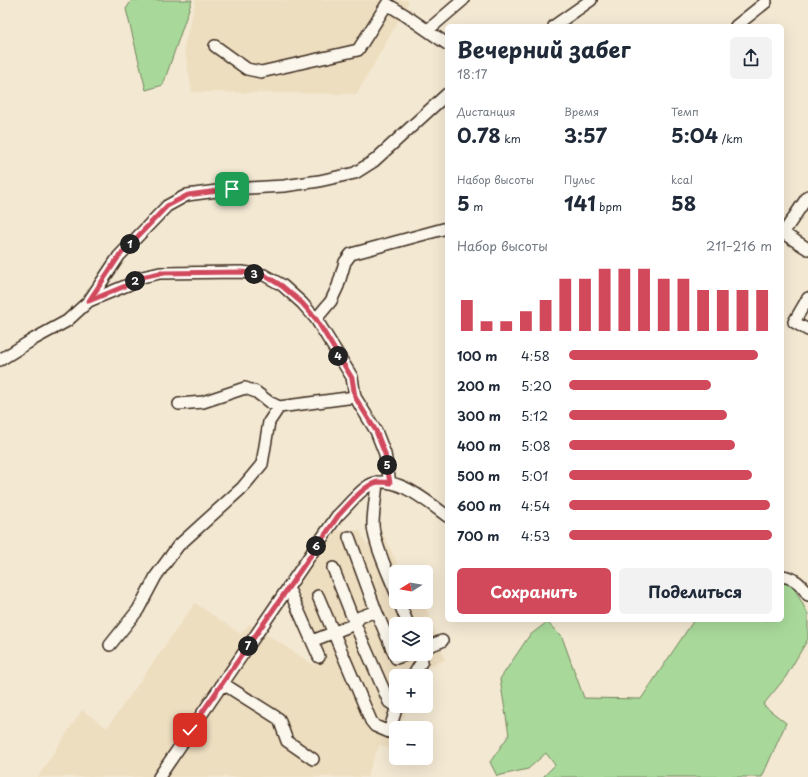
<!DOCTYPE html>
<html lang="ru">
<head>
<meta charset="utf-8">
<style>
	:root { --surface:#fff; --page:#f2f2f3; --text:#1f2937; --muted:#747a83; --accent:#d1495b }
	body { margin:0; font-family:"Playpen Sans",sans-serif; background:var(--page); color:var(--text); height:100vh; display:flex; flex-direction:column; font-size:15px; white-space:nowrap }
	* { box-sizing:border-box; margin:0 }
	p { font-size:13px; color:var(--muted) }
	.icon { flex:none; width:22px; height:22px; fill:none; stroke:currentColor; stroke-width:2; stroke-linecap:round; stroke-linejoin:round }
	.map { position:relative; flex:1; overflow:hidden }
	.panel { position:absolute; left:445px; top:24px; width:339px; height:598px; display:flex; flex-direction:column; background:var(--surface); border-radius:6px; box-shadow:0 4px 16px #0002 }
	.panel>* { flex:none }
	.needle { width:26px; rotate:259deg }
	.tools { position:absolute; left:389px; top:565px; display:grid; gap:8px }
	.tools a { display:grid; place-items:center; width:44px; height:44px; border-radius:6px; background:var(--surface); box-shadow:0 4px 16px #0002; font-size:20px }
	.pin { position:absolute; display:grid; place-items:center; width:34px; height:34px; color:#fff; margin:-17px; border-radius:8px; box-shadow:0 2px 6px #0006 }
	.km { position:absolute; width:20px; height:20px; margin:-10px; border-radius:50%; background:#222; color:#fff; font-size:11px; line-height:20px; text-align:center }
	.round { display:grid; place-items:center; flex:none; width:42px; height:42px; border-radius:6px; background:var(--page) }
	.head { display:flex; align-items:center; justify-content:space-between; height:68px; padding:0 12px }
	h1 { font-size:22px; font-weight:700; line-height:30px }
	.metrics { display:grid; grid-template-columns:repeat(3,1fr); gap:6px; height:68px; padding:4px 12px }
	.metrics div { display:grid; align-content:center }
	.metrics b { font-size:20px; font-weight:700 }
	.metrics small { font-size:11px; font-weight:400 }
	.metrics p { font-size:11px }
	.chart { height:112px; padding:8px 12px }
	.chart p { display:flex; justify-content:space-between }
	.chart svg { width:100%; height:72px; margin-top:4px; stroke:var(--accent); stroke-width:6 }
	.cta { display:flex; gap:8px; margin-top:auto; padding:8px 12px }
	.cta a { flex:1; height:46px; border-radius:6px; background:var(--accent); color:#fff; font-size:16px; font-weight:700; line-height:46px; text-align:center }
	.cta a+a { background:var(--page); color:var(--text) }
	ul { padding:0 12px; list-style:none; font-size:13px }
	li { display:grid; grid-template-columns:64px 48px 1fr; align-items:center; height:30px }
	li i { height:10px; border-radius:5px; background:var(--accent) }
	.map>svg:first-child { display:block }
	.built { fill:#eedec0; fill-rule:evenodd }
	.green { fill:#a8d99a; stroke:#72825c }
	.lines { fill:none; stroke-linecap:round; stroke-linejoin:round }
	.minor-casing { stroke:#3b2a1e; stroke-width:14 }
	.minor { stroke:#fbf7ec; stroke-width:11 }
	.route-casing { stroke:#fff; stroke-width:8 }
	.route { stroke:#d1495b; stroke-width:5 }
</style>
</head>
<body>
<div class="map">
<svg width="808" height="777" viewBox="0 0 808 777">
	<rect width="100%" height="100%" fill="#f3e8d2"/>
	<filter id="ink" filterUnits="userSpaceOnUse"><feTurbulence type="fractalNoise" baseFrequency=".025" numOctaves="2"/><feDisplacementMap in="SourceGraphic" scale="8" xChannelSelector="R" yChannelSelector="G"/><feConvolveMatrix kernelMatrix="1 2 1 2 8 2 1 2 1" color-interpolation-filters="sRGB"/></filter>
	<g filter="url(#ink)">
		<path class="built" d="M 196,0 L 406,0 L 409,2 L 357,94 L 192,92 L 184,46 Z
			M 360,530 L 366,544 L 384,535 L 401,572 L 396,572 L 396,602 L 424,602 L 445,660 L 427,667 L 423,676 L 396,676 L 396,706 L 409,706 L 399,728 L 396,728 L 396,734 L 390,748 L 379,745 L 367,777 L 38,777 L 82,710 L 107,728 L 195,603 L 241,634 L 249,624 L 260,630 L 314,665 L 324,657 L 296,585 L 333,531 ZM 396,624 L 426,624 L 426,654 L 396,654 Z"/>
		<path class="green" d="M 132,0 L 192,0 L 163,85 L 146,90 L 126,9 Z
			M 782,583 L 792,584 L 808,614 L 808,639 L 785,678 L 763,705 L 786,723 L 762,777 L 543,777 L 555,765 L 546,753 L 528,769 L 497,776 L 490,762 L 509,735 L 500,679 L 529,636 L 547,622 L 562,637 L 584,698 L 641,699 L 694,620 L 782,620 Z"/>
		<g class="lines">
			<defs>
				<path id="minor" d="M 554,26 L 591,0
					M 736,26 L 766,2
					M 428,30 L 463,0
					M 215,46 L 247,69 L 261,72 L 358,50 L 387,4 L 405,15 L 447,44
					M 783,233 L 808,249
					M 782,235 L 808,196
					M 808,298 L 794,322 L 808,330
					M 89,301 L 130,284 L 142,277 L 160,273 L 242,272 L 264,275 L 282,285 L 302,303 L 316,319 L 352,377 L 355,397 L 376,431 L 385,454 L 390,483
					M 316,319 L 331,301 L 338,286 L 345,262 L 351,254 L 447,228
					M 0,360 L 34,339 L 67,321 L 89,301 L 119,256 L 167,206 L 187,195 L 232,189 L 284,186 L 319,181 L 355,173 L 374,161 L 447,94
					M 179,404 L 203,402 L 245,388 L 256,392 L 269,402 L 279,407 L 355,397
					M 377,482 C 376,497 373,511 373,525 C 374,544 389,575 396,593
					M 349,537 L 376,611
					M 333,568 L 355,624 L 389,702 L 397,707
					M 782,576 C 795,578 801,584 808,595
					M 288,587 L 319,657
					M 318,596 L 371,721 L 375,726 L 389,732 L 397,706
					M 399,602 L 408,624
					M 312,641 L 355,624 L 360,617 L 376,611 L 396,658 L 408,654
					M 110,645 L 138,610 L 156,576 L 178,546 L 242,488 L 262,464 L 269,422 L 279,407
					M 426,647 L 442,641
					M 413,676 L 422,661 L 419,654
					M 222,683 L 279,719 L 287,741 L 313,759
					M 159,777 L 337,516 C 347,507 356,494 368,486 C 392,471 428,502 447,516"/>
			</defs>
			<use href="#minor" class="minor-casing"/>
			<use href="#minor" class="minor"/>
		</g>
	</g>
	<g class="lines" filter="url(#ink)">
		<defs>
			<path id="route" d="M 190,730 L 338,516 C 348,506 363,485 378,482 C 382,482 386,482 390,483 L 385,454 L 376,431 L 355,397 L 352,378 L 316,319 L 302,303 L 282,286 L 264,275 L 242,272 L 160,273 L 142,277 L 130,284 L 89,301 L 119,256 L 167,206 L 188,195 L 232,189"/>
		</defs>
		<use href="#route" class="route-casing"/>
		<use href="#route" class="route"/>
	</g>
</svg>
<div class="tools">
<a><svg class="needle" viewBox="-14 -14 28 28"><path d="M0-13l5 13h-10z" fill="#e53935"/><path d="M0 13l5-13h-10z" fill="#747a83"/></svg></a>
<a><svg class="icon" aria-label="layers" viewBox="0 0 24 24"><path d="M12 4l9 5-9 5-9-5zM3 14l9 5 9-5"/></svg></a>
<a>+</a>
<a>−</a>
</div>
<div class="pin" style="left:232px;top:189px;background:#1e9e55"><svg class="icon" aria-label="arrive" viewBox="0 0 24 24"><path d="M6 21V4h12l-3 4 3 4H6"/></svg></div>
<div class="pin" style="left:190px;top:730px;background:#d93025"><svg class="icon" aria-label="check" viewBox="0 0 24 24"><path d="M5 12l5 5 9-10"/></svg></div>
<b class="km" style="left:130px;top:244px">1</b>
<b class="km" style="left:135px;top:281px">2</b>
<b class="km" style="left:254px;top:274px">3</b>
<b class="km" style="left:338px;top:356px">4</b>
<b class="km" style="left:387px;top:465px">5</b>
<b class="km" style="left:316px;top:546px">6</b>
<b class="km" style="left:248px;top:646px">7</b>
<section class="panel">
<div class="head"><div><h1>Вечерний забег</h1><p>18:17</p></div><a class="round"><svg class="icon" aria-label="share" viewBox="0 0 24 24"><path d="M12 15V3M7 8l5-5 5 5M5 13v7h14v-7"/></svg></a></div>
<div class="metrics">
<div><p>Дистанция</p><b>0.78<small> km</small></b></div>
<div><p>Время</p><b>3:57</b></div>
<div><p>Темп</p><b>5:04<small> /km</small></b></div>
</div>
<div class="metrics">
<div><p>Набор высоты</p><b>5<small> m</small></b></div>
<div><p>Пульс</p><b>141<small> bpm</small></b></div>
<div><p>kcal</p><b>58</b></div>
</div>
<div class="chart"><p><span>Набор высоты</span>211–216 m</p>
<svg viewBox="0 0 160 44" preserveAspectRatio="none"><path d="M5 44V25M15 44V38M25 44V38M35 44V32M45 44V25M55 44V12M65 44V12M75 44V6M85 44V6M95 44V6M105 44V12M115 44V12M125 44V19M135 44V19M145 44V19M155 44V19"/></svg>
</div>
<ul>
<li><b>100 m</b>4:58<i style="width:93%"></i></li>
<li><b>200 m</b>5:20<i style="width:70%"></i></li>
<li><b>300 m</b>5:12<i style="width:78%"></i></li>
<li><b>400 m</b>5:08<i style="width:82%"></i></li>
<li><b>500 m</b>5:01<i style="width:90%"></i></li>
<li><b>600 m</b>4:54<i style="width:99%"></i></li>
<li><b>700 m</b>4:53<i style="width:100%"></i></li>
</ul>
<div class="cta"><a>Сохранить</a><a>Поделиться</a></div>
</section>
</div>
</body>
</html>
